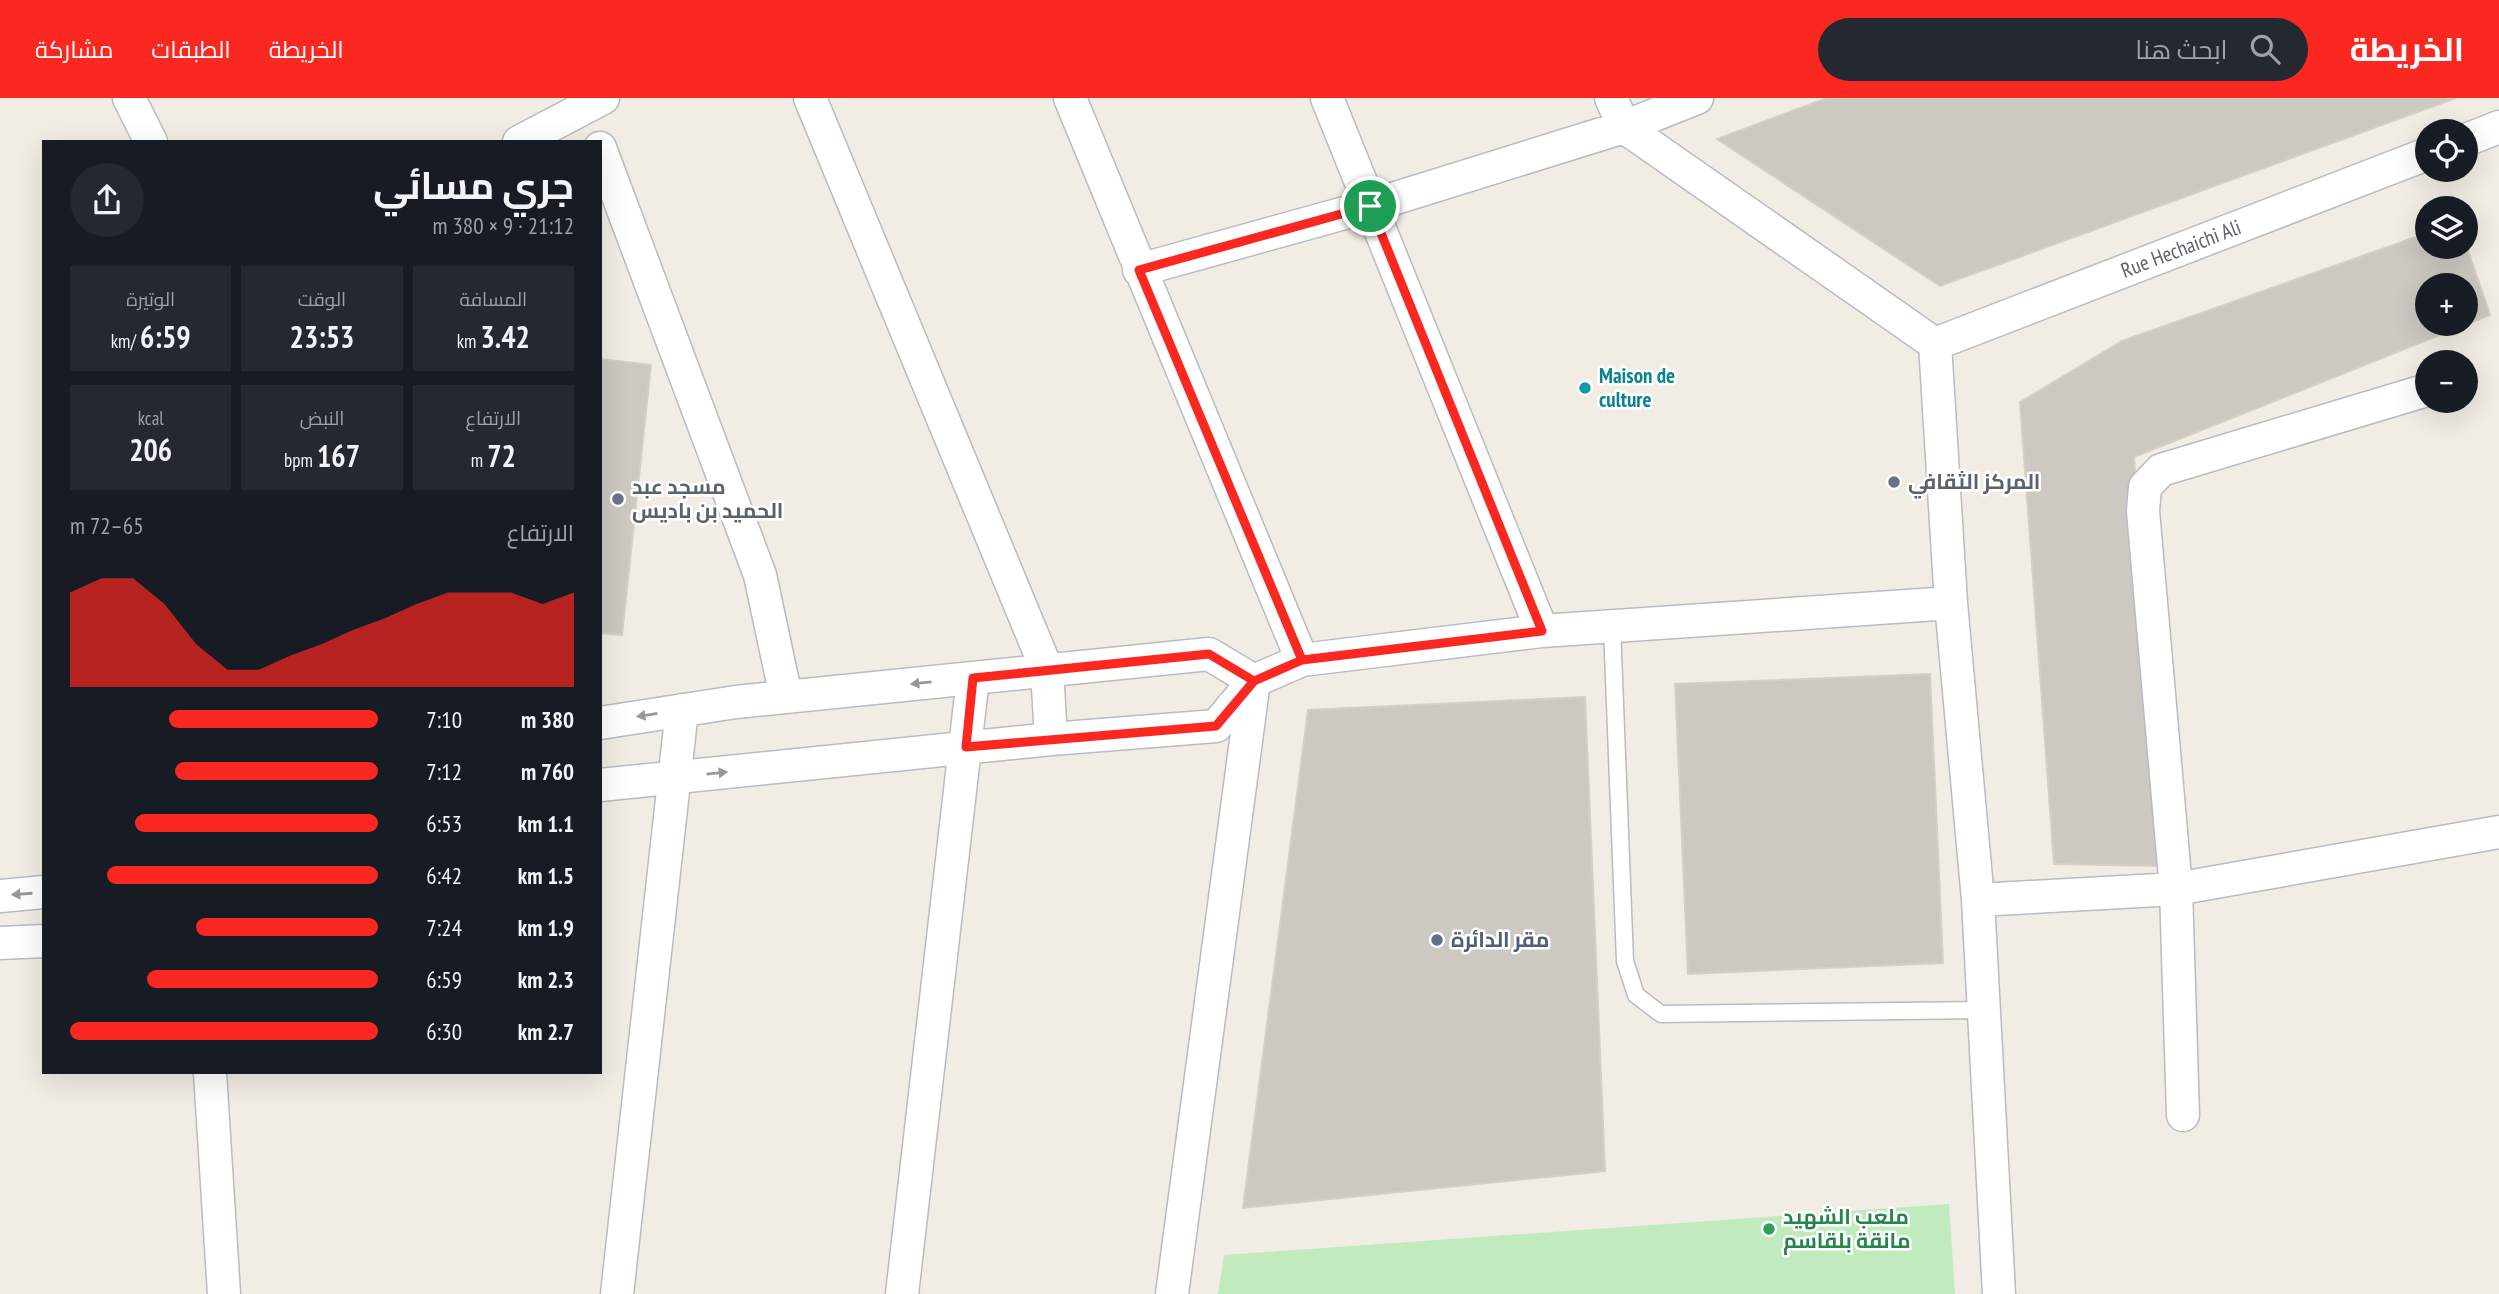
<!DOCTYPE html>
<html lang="ar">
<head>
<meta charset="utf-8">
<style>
	:root { --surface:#171b24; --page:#242831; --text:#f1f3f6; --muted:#9ea1a6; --accent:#fb2721 }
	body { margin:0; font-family:"PT Sans Narrow",Cairo,sans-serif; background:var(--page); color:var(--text); direction:rtl; height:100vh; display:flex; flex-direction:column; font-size:26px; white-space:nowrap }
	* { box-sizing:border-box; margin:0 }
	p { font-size:23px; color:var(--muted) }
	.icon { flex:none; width:38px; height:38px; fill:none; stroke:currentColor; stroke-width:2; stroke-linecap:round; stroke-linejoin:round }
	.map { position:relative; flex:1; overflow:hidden; direction:ltr }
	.side { position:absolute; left:42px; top:42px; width:560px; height:934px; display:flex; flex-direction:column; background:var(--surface); border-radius:0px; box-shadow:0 7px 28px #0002; direction:rtl }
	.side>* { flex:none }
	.fabs { position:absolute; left:2415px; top:21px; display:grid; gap:14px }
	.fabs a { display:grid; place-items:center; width:63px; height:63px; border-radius:50%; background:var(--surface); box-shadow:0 7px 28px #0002; font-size:35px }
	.pin { position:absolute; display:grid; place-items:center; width:60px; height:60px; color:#fff; margin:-30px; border:4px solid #fff; border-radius:50%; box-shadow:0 2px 7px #0007 }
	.round { display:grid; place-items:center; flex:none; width:74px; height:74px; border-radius:37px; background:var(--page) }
	.head { display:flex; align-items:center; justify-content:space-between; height:119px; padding:0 28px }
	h1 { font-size:38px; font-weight:700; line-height:52px }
	.figures { display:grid; grid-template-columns:repeat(3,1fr); gap:10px; height:119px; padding:7px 28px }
	.figures div { display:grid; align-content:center; border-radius:0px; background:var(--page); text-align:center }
	.figures b { font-size:30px; font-weight:700 }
	.figures small { font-size:19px; font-weight:400 }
	.figures p { font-size:19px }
	.chart { height:196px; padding:14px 28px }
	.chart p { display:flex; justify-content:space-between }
	.chart svg { width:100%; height:126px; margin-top:7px; fill:var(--accent); opacity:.7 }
	ul { padding:0 28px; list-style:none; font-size:23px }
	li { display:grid; grid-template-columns:112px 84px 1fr; align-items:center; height:52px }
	li i { height:18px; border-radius:9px; background:var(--accent) }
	header { display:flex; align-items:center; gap:42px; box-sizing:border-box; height:98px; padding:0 35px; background:var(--accent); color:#fff }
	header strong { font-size:33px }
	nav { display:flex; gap:38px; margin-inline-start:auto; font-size:24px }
	.search { width:490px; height:63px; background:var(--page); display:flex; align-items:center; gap:18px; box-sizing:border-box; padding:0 24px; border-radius:38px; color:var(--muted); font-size:26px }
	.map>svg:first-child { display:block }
	.green { fill:#c1eabf }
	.building { fill:#ccc8c2; stroke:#d6cfc3; stroke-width:2; fill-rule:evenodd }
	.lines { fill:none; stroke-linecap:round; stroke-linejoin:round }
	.lane-casing { stroke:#b8bbc0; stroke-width:19 }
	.street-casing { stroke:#b8bbc0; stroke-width:35 }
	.lane { stroke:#fff; stroke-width:16 }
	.street { stroke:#fff; stroke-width:32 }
	.oneway { fill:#96999c }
	.route-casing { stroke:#fff; stroke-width:14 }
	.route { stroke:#fb2721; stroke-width:9 }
	.culture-dot { fill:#0f9aa8; stroke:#fff; stroke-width:2.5 }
	.worship-dot { fill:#6b7280; stroke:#fff; stroke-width:2.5 }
	.service-dot { fill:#5c6f8a; stroke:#fff; stroke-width:2.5 }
	.leisure-dot { fill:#2e9e5b; stroke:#fff; stroke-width:2.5 }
	.labels { text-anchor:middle; stroke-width:5; stroke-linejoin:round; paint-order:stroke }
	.street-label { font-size:21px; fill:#5d6267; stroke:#fff }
	.culture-label { font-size:21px; font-weight:bold; fill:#0d838f; stroke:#fff; text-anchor:start }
	.worship-label { font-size:21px; font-weight:bold; fill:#5b616d; stroke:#fff; text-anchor:start }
	.service-label { font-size:21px; font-weight:bold; fill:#4e5e75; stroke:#fff; text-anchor:start }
	.leisure-label { font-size:21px; font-weight:bold; fill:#27864d; stroke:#fff; text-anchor:start }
</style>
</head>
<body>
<header>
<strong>الخريطة</strong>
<div class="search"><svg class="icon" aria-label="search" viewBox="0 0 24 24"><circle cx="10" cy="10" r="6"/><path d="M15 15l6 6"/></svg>ابحث هنا</div>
<nav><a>الخريطة</a><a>الطبقات</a><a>مشاركة</a></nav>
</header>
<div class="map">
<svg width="2499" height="1196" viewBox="0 0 2499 1196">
	<rect width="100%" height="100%" fill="#f1ede5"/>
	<path class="green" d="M 1949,1106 L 1955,1196 L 1218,1196 L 1224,1157 Z"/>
	<path class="building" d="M 1827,0 L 2456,0 L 1940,188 L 1717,41 Z
		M 2427,135 L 2427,149 L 2466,147 L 2490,217 L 2134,359 L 2162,768 L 2054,766 L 2020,304 L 2122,243 ZM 2427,187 L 2466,187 L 2466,226 L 2427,226 Z
		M 600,261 L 651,267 L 622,537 L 600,535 Z
		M 1930,576 L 1943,865 L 1688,876 L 1675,586 Z
		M 1585,599 L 1605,1073 L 1243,1110 L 1308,612 Z"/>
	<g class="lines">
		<defs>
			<path id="lane" d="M 1612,529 L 1625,863 L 1636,897 L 1661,916 L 1984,912"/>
			<path id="street" d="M 129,0 L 151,44
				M 810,0 L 1047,572 L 1051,641
				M 1070,0 L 1302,562
				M 1327,0 L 1542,533
				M 1697,0 L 1624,29 L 1935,246
				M 2466,42 L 2499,29
				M 519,44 L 603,0
				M 600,50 L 760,477 L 786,599
				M 1139,172 L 1370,108 L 1624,29 L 1611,0
				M 1935,246 L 2427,56
				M 1951,505 L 1978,802 L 1999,1196
				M 600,625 L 736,604 L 1209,556 L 1254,583 L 1216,628 L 1051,641 L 600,687
				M 0,798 L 44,794
				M 1978,802 L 2176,791 L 2499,734
				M 0,845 L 44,843
				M 210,975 L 224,1196
				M 2183,1017 L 2176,791 L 2143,413 L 2145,389 L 2161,372 L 2427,292
				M 617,1196 L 682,612
				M 902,1196 L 973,580
				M 1172,1196 L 1254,583 L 1302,562 L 1542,533 L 1951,505 L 1935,246"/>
		</defs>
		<use href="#lane" class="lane-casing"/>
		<use href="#street" class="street-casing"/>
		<use href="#lane" class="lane"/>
		<use href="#street" class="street"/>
	</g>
	<defs><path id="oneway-solid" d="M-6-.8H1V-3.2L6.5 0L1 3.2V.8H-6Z" transform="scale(1.75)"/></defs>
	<g class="oneway">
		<use href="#oneway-solid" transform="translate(921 585) rotate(174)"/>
		<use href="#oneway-solid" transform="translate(647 617) rotate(171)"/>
		<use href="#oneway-solid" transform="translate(717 675) rotate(-6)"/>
		<use href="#oneway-solid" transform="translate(22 796) rotate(176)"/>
	</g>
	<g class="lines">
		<defs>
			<path id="route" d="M 1370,108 L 1139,172 L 1302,562 L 1254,583 L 1216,628 L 966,649 L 973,580 L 1209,556 L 1254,583 L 1302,562 L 1542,533 L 1370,108"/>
		</defs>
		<use href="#route" class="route-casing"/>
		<use href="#route" class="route"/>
	</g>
	<circle class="culture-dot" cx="1585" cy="290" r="7"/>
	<g class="worship-dot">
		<circle cx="1894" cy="384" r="7"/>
		<circle cx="618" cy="401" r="7"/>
	</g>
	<circle class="service-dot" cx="1437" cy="842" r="7"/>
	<circle class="leisure-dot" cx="1769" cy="1131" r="7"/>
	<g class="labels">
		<g class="street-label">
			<text transform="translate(2181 151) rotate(-21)" y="7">Rue Hechaichi Ali</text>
		</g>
		<g class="culture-label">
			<text x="1599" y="285">Maison de<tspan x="1599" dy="24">culture</tspan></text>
		</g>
		<g class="worship-label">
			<text x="1908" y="391">المركز الثقافي</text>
			<text x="632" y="396">مسجد عبد<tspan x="632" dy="24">الحميد بن باديس</tspan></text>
		</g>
		<g class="service-label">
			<text x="1451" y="849">مقر الدائرة</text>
		</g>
		<g class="leisure-label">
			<text x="1783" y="1126">ملعب الشهيد<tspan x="1783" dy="24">مانقة بلقاسم</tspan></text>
		</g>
	</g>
</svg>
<div class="fabs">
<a><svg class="icon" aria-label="locate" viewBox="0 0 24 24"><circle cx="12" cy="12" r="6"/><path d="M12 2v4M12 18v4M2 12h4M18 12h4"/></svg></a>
<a><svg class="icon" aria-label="layers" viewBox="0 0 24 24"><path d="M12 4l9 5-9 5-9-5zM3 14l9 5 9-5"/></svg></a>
<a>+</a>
<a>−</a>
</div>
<div class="pin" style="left:1370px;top:108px;background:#1e9e55"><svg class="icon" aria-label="arrive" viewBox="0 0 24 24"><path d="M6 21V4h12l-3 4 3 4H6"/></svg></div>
<section class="side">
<div class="head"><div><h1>جري مسائي</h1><p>21:12 · 9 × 380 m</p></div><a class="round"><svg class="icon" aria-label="share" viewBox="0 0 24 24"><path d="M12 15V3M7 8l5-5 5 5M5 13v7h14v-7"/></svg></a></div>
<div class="figures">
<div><p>المسافة</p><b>3.42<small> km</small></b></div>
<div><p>الوقت</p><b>23:53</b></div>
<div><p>الوتيرة</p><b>6:59<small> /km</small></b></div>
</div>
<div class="figures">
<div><p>الارتفاع</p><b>72<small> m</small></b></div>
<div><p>النبض</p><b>167<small> bpm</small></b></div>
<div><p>kcal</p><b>206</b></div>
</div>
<div class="chart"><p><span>الارتفاع</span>65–72 m</p>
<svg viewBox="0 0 160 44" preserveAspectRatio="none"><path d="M0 44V11L10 6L20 6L30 15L40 29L50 38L60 38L70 33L80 29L90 24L100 20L110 15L120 11L130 11L140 11L150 15L160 11V44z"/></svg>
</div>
<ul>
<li><b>380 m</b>7:10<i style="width:68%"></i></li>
<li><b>760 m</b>7:12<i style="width:66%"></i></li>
<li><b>1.1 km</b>6:53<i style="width:79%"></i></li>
<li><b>1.5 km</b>6:42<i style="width:88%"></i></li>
<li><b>1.9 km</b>7:24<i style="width:59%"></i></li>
<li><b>2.3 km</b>6:59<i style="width:75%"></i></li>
<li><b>2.7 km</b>6:30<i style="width:100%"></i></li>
</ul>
</section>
</div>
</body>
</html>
